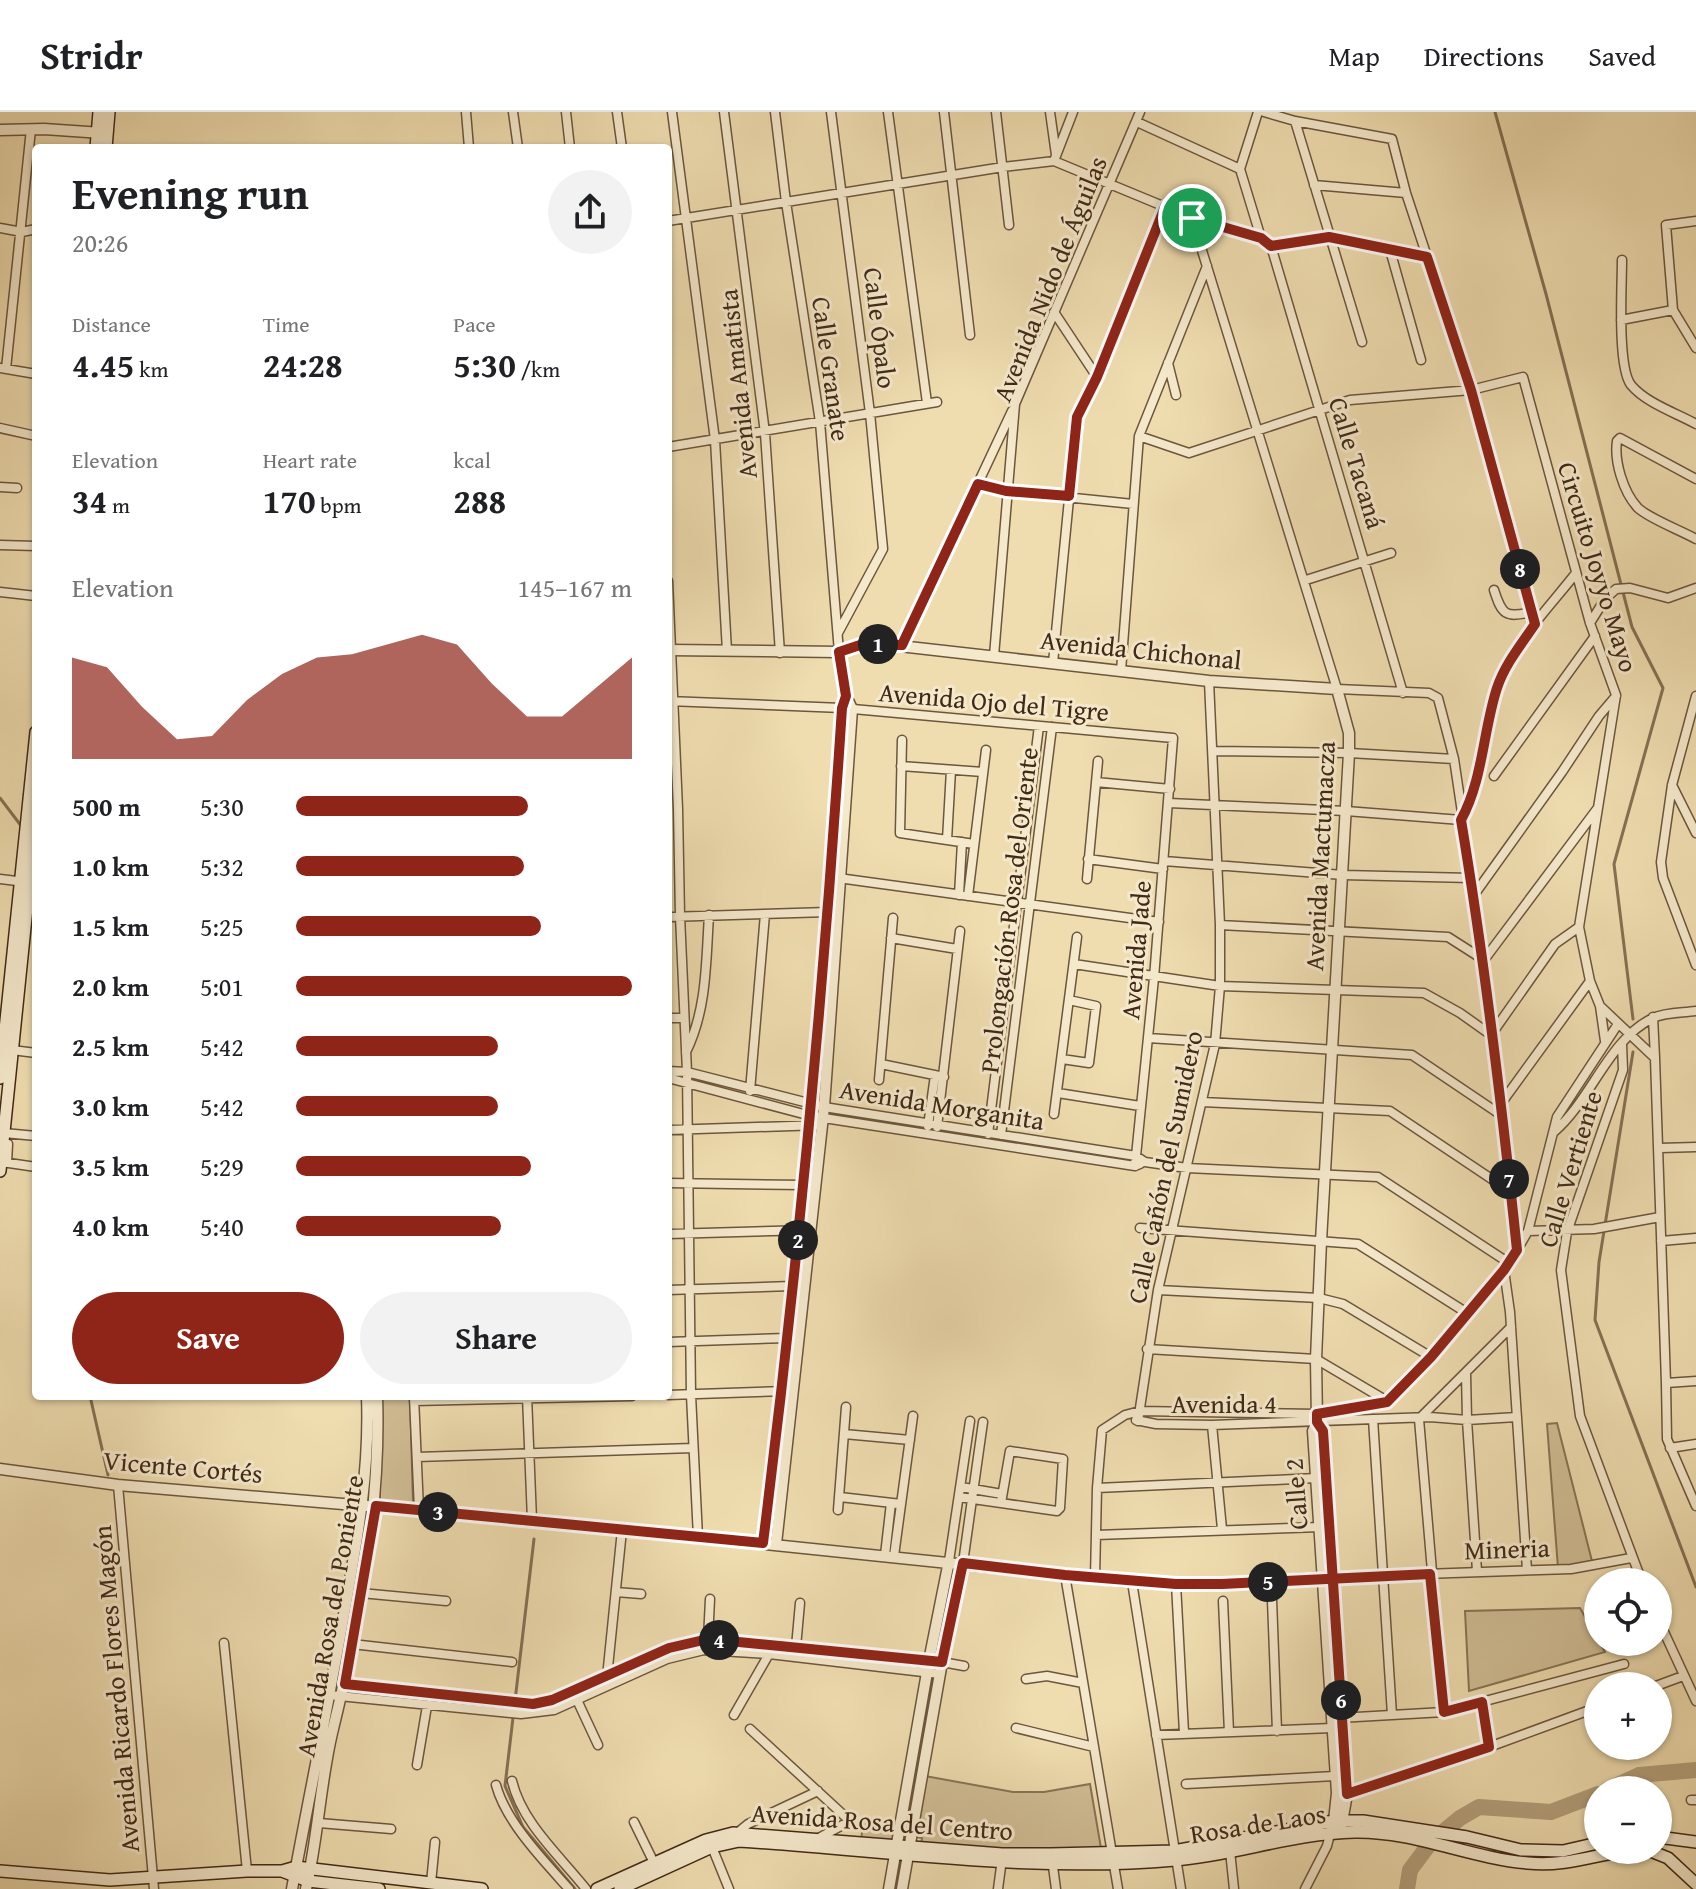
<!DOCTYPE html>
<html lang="en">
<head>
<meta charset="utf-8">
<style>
	:root { --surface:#fff; --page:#f2f2f2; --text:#202124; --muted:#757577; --line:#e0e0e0; --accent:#8f2418 }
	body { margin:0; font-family:"Gentium Book Plus",serif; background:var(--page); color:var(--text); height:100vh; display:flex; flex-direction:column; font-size:30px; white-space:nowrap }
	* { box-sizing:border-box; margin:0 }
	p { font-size:26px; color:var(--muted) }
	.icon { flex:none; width:44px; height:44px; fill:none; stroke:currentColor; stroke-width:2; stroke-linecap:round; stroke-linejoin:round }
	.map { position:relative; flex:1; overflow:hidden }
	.sheet { position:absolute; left:32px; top:32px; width:640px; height:1256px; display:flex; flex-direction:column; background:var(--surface); border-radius:8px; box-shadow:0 2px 6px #0004 }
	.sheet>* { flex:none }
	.tools { position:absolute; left:1584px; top:1456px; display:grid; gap:16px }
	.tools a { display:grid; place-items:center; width:88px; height:88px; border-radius:50%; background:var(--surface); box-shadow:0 2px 6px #0004; font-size:40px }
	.pin { position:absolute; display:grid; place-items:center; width:68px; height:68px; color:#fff; margin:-34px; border:4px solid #fff; border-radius:50%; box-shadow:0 2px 8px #0007 }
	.km { position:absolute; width:40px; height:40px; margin:-20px; border-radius:50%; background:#222; color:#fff; font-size:22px; line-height:40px; text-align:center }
	.round { display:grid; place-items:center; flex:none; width:84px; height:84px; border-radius:42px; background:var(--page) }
	.overview { display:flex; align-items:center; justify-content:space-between; height:136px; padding:0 40px }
	h1 { font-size:44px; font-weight:700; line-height:60px }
	.figures { display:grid; grid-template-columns:repeat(3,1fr); gap:12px; height:136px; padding:8px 40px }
	.figures div { display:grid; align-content:center }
	.figures b { font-size:34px; font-weight:700 }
	.figures small { font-size:22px; font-weight:400 }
	.figures p { font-size:22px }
	.chart { height:224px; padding:16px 40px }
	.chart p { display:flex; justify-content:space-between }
	.chart svg { width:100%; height:144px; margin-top:8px; fill:var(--accent); opacity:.7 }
	.action { display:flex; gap:16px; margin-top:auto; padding:16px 40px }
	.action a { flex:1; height:92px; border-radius:48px; background:var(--accent); color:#fff; font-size:32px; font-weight:700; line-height:92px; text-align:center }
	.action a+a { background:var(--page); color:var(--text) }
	ul { padding:0 40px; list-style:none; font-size:26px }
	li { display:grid; grid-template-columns:128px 96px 1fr; align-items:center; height:60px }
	li i { height:20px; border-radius:10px; background:var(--accent) }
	header { display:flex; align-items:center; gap:48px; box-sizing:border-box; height:112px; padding:0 40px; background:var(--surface); border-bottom:2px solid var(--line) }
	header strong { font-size:38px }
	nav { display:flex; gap:44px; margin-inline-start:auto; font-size:28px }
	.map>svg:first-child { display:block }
	.green { fill:#d1be96; stroke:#887456; stroke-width:2 }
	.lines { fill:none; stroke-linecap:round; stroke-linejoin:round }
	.stream { stroke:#867054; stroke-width:3 }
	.river { stroke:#b4a07c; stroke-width:16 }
	.minor-casing { stroke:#6c563d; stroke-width:11 }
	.tertiary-casing { stroke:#6c563d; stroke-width:13 }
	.secondary-casing { stroke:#402917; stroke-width:14 }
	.minor { stroke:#f5e9cc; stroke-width:8 }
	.tertiary { stroke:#f5e9cc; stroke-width:10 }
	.secondary { stroke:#f5e9cc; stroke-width:11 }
	.route-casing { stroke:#fff; stroke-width:16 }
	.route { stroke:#8f2418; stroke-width:10 }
	.labels { text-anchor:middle; stroke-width:6; stroke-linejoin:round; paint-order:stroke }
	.street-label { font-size:26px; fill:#402917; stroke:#f5e9cc }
</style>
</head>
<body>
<header>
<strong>Stridr</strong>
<nav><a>Map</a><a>Directions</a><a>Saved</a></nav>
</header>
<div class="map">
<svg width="1696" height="1777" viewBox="0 0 1696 1777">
	<rect width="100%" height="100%" fill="#efddb0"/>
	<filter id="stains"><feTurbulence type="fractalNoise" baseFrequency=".0025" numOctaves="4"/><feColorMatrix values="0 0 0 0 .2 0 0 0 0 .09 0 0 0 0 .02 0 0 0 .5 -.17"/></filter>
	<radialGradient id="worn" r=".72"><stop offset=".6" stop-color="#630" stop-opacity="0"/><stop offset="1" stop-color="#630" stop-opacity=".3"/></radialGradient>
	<path class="green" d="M 377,1284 L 410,1284 L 413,1391 L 380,1391 Z
		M 1557,1311 L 1593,1453 L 1558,1456 L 1547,1312 Z
		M 1580,1496 L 1605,1540 L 1469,1579 L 1465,1499 Z
		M 925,1664 L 1013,1680 L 1044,1680 L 1090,1672 L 1101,1736 L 1005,1740 L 921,1733 L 922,1726 L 914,1725 Z
		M 863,1712 L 895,1716 L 893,1731 L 861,1728 Z"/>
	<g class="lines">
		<path class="stream" d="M 1495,0 L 1546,182 L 1632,515 L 1663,576 L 1614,752 L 1633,907
			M 0,686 L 22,715
			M 1633,940 L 1599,1150 L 1595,1208 L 1696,1475
			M 90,1284 L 108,1363
			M 534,1427 L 505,1674 L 523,1715 L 575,1777"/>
		<path class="river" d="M 1607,1678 L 1639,1663 L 1696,1658
			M 1407,1777 L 1410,1758 L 1431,1730 L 1460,1706 L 1479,1695 L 1551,1700 L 1598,1682"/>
		<defs>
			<path id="minor" d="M 466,0 L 469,36
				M 513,0 L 518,36
				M 566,0 L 570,36
				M 617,0 L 622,36
				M 672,0 L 715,328 L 727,539
				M 724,0 L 765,321 L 780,541
				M 775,0 L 786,90 L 820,310 L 839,540
				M 831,0 L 870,301 L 883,437 L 838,521
				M 888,0 L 927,291
				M 944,0 L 970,223
				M 996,0 L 1009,113
				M 1050,0 L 1056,43
				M 1258,0 L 1240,57 L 1261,126
				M 1264,0 L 1295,9 L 1392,27 L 1406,81 L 1471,278 L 1535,512
				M 1295,9 L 1362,230
				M 1137,10 L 1240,57
				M 1054,49 L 1073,0
				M 1314,73 L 1406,81
				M 1192,106 L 1337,577 L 1429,581 L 1438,586 L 1454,647 L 1484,848 L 1517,1138
				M 668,109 L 1003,55 L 1054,49 L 1192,106 L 1261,126 L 1271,134 L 1329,125 L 1427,145
				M 1696,109 L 1666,113 L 1673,198 L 1696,236
				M 0,116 L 22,120 L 36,117
				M 1271,134 L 1403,581
				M 1390,138 L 1421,248
				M 1622,148 C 1622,173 1617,255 1631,273 C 1646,291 1676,301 1696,312
				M 1054,200 L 1097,265
				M 1621,208 L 1673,198
				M 1168,251 L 1176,283
				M 0,256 L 36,262
				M 6,257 L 31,17
				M 0,316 L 36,324
				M 1139,324 L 1189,341 L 1350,288 L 1471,278 L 1523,265 L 1590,511 L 1616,583 L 1579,815 L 1590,869 L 1600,894 L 1655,946 L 1666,1271 L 1667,1327 L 1696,1394
				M 668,335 L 937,290
				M 1696,367 L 1620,326 L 1617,329 C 1614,349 1623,380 1638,396 C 1650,407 1680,418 1696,427
				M 978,372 L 1006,379 L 1133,392
				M 0,375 L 17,376
				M 0,433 L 36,434
				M 1306,468 L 1391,441
				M 668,469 L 678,697 L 680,804 L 687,960 L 691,1283 L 698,1425
				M 1494,478 C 1502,503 1505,506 1532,500
				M 0,480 L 36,484
				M 1590,511 L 1605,487 L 1616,477 L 1630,476 L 1668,486 L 1696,476
				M 902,533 L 1012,299
				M 994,544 L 1015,292 L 1140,0
				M 1053,551 L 1077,305 L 1097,265 L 1165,95
				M 1121,559 L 1139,324 L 1207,154
				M 1696,584 L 1672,673 L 1661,750 L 1663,766 L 1696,853
				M 668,589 L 842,596 L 1173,626 L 1154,866 L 1135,1054
				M 902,628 L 900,721 L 974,732
				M 1214,639 L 1349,641 L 1454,647
				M 901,654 L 983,660
				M 1494,664 L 1595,524
				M 1096,670 L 1170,677
				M 1672,673 L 1696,721
				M 1169,691 L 1346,699 L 1461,708 C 1483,668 1484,621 1497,578 C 1510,534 1548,497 1576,461
				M 947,728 L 951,658
				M 1088,747 L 1163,757
				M 1164,749 L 1343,763 L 1471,766
				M 831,765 L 1159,810
				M 0,767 L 25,770
				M 1087,767 L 1098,649
				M 959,783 L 962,730
				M 1474,783 L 1562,660 L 1599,604 L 1616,584
				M 968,784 L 986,638
				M 668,805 L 828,800
				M 1220,813 L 1448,825 L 1484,848 L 1597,697
				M 891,826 L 957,837
				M 1074,852 L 1220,874 L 1424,881 L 1460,901 L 1491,923 L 1555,832 L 1579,815
				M 1600,894 L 1605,929
				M 1653,905 L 1655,946
				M 668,906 L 684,906
				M 1148,926 L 1412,943 L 1501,1003
				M 1622,932 L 1623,958 L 1567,1120 L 1561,1158 L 1580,1304 L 1642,1470
				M 12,938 L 36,941
				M 686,940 C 707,898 706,849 709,803
				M 1062,947 L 1089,951 L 1096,894 L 1069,888
				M 881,952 L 944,965
				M 668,959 L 687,960 L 824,995 L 1136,1044 L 1145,1050 L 1187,1056 L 1378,1065 L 1509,1151
				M 668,966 L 811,1004 L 1135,1054 L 1140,1052
				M 879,968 L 893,806
				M 750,979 L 765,802
				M 1058,981 L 1140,994
				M 1202,990 L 1390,999 L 1511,1080
				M 1500,993 L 1590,869
				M 1054,1002 L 1077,825
				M 928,1014 L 935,963
				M 937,1015 L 960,819
				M 668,1018 L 821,1013
				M 1555,1019 C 1591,988 1609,927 1653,906 C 1666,900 1682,901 1696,899
				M 4,1021 L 36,1024
				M 988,1022 L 1039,614
				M 1001,1023 L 1052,615
				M 1660,1036 L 1696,1035
				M 2,1050 L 36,1055
				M 7,1051 L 8,1032
				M 668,1071 L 804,1073
				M 1140,1116 L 1358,1132 L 1467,1201
				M 1528,1119 L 1594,1117 L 1660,1105
				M 668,1122 L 810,1118
				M 1661,1129 L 1696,1126
				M 1504,1158 L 1510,1200 L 1527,1458
				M 668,1178 L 792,1174
				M 1158,1178 L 1319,1186 L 1343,1192 L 1431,1245
				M 668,1230 L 787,1226
				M 1147,1237 L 1316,1247 L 1387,1289
				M 1466,1261 L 1467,1308 L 1477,1459
				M 1666,1271 L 1696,1269
				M 668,1283 L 787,1279
				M 527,1284 L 532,1408
				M 414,1285 L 419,1398
				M 414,1289 L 632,1284
				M 1387,1290 L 1431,1245 L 1504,1158 L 1517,1138 L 1528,1119 L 1557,1005 L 1618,912
				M 1373,1307 L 1392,1603
				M 1419,1307 L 1444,1600
				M 1419,1307 L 1511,1215
				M 1136,1308 L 1156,1312 L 1212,1313 L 1430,1305 L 1467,1308 L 1517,1305
				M 1138,1309 L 1158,1178 L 1215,932 L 1220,874 L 1220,813 L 1209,569
				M 1212,1313 L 1222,1417
				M 844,1322 L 910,1328
				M 1670,1336 L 1696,1332
				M 417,1345 L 693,1336
				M 118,1373 L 154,1777
				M 961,1375 L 1002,1382
				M 1097,1376 L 1317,1366
				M 840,1385 L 901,1392
				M 959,1385 L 1057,1399 L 1060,1396 L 1063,1347 L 1010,1339 L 1001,1391
				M 838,1398 L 846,1295
				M 1096,1423 L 1321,1415
				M 885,1443 L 891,1391
				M 894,1444 L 913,1304
				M 949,1449 L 970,1309
				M 963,1451 L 983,1310
				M 1065,1463 L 1118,1777
				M 1335,1465 L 1571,1457 L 1631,1446
				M 1095,1466 L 1097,1376 L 1102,1318 L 1125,1303 L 1140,1299 L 1317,1302 L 1387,1290
				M 1132,1470 L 1181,1777
				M 1176,1472 L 1184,1621
				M 616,1480 L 641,1482
				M 361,1481 L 446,1489
				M 1272,1488 L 1277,1619
				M 1223,1489 L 1229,1620
				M 1658,1507 L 1696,1589
				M 708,1527 L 710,1487
				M 224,1531 L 247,1759
				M 352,1532 L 512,1550
				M 796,1535 L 800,1491
				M 607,1565 L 622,1418
				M 1026,1567 L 1047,1564 L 1083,1571
				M 341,1571 L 533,1592 L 552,1588 L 669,1536 L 708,1527 L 942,1550 L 964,1554
				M 1656,1574 L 1683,1564
				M 329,1583 L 521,1602 L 554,1598 L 667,1547 L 704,1538 L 769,1542 L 940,1562
				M 577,1588 L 598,1633
				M 1482,1590 L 1489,1635
				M 734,1603 L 769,1542
				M 1339,1606 L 1444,1600 L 1624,1552
				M 1016,1616 L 1094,1635
				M 750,1617 L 850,1709 L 817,1727
				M 1156,1623 L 1332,1616
				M 417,1653 L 427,1594
				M 512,1669 C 522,1711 560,1744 586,1777
				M 1186,1672 L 1335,1664
				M 496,1673 C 506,1710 543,1748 569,1777
				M 1347,1682 L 1489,1635 L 1598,1595
				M 1691,1688 L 1696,1688
				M 634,1710 L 656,1755
				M 319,1711 L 391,1717
				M 737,1721 L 748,1712 L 818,1679
				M 712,1735 L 729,1777
				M 1230,1739 L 1234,1777
				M 1052,1747 L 1056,1777
				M 431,1771 L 435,1730
				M 998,1777 L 1002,1747
				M 1305,1777 L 1327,1734 L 1330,1722"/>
			<path id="tertiary" d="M 0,18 L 44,17 L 102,21
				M 668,538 L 839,540 L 860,533 L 882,532 L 1209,569 L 1337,577 L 1349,621 L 1349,641 L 1321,1129 L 1316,1247 L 1317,1310 L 1313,1319 L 1337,1681 L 1334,1709 L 1330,1722
				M 1317,1310 L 1323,1319 L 1347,1682 L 1340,1721
				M 0,1357 L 118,1373 L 532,1408 L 1132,1470 L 1222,1472 L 1335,1465
				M 763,1431 C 798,1153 824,875 842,596 L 846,584
				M 776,1432 L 824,995 L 852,597 L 846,584 L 839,540
				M 292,1777 C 309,1685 328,1594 344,1502 C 357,1429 370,1358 367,1284
				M 306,1777 C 318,1726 320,1672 332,1621 C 359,1511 381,1397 377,1284
				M 889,1777 L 929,1549 L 949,1449
				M 902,1777 L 942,1550 L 963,1451"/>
			<path id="secondary" d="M 96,36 L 99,0
				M 106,36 L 109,0
				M 0,966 L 36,620
				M 0,1059 L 36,708
				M 1658,1725 L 1696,1730
				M 1648,1738 L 1668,1746 L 1696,1772
				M 0,1759 L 110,1768 L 247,1759 L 282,1759 L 296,1755 L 482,1777
				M 282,1759 L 308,1769 L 379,1777
				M 597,1777 L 706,1728 L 733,1721 L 1002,1742 L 1051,1742 L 1174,1739 L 1334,1709 L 1363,1709 L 1467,1725 L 1521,1738 L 1563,1739 L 1598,1731
				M 620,1777 L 712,1735 L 739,1729 C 885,1738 1029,1761 1175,1748 C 1235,1743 1294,1721 1355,1720 C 1414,1719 1470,1746 1528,1751 C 1563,1755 1596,1743 1629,1738"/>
		</defs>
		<use href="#minor" class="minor-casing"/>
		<use href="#tertiary" class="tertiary-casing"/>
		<use href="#secondary" class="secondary-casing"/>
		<use href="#minor" class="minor"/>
		<use href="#tertiary" class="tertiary"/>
		<use href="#secondary" class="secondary"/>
	</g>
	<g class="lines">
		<defs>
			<path id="route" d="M 1192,106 L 1165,95 L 1097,265 L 1077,305 L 1069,384 L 1006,379 L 978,372 L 902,533 L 860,533 L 839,540 L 846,584 L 842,596 C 824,875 798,1153 763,1431 L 376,1394 L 345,1572 L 533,1592 L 552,1588 L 669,1536 L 708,1527 L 942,1550 L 963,1451 L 1065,1463 L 1176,1472 L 1222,1472 L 1430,1462 L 1444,1600 L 1482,1590 L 1489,1635 L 1347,1682 L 1323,1319 L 1317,1310 L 1317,1302 L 1387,1290 L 1431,1245 L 1504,1158 L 1517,1138 C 1502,995 1485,851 1461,708 C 1483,668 1483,619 1497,576 C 1505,552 1521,533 1535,512 L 1471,278 L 1427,145 L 1329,125 L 1271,134 L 1261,126 L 1192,106"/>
		</defs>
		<use href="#route" class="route-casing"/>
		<use href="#route" class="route"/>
	</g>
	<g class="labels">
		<g class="street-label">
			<text transform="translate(1050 167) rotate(-68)" y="9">Avenida Nido de Águilas</text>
			<text transform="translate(880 216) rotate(83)" y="9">Calle Ópalo</text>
			<text transform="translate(831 257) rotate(82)" y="9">Calle Granate</text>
			<text transform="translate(738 272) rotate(-96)" y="9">Avenida Amatista</text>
			<text transform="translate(1357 351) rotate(73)" y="9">Calle Tacaná</text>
			<text transform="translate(1598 455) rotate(73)" y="9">Circuito Joyyo Mayo</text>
			<text transform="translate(1141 538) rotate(6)" y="9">Avenida Chichonal</text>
			<text transform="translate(994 590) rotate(5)" y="9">Avenida Ojo del Tigre</text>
			<text transform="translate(1320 744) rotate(-87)" y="9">Avenida Mactumacza</text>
			<text transform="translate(1009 798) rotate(-83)" y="9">Prolongación Rosa del Oriente</text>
			<text transform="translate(1136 838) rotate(-85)" y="9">Avenida Jade</text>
			<text transform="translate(942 993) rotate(9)" y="9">Avenida Morganita</text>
			<text transform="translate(1165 1055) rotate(-78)" y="9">Calle Cañón del Sumidero</text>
			<text transform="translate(1570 1057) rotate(-73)" y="9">Calle Vertiente</text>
			<text x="1224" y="1301">Avenida 4</text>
			<text transform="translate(183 1355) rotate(5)" y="9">Vicente Cortés</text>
			<text transform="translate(1296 1382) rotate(-94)" y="9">Calle 2</text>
			<text transform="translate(1507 1437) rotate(-2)" y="9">Mineria</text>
			<text transform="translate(330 1504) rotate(-80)" y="9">Avenida Rosa del Poniente</text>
			<text transform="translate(116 1577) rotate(-95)" y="9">Avenida Ricardo Flores Magón</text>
			<text transform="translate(882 1710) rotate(4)" y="9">Avenida Rosa del Centro</text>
			<text transform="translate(1258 1712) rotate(-9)" y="9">Rosa de Laos</text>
		</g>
	</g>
	<rect width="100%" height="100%" filter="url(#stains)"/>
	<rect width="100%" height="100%" fill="url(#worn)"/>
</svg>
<div class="tools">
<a><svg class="icon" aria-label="locate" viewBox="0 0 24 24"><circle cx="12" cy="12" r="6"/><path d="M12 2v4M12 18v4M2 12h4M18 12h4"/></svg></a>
<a>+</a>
<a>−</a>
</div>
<div class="pin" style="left:1192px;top:106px;background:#1e9e55"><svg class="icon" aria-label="arrive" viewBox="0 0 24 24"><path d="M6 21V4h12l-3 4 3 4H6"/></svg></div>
<b class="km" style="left:878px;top:532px">1</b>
<b class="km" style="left:798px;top:1128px">2</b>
<b class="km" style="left:438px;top:1400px">3</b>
<b class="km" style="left:719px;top:1528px">4</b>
<b class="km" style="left:1268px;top:1470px">5</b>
<b class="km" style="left:1341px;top:1588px">6</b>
<b class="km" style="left:1509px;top:1067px">7</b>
<b class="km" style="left:1520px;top:457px">8</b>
<section class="sheet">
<div class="overview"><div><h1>Evening run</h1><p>20:26</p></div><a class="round"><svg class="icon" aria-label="share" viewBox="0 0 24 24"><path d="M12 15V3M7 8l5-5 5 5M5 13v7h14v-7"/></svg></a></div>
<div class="figures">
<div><p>Distance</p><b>4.45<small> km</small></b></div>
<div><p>Time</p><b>24:28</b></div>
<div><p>Pace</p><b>5:30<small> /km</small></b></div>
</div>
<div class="figures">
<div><p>Elevation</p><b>34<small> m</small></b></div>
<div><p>Heart rate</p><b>170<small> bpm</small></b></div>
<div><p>kcal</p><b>288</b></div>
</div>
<div class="chart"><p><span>Elevation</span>145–167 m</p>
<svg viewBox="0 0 160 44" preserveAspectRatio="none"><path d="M0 44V13L10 16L20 28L30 38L40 37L50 26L60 18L70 13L80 12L90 9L100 6L110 9L120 21L130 31L140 31L150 22L160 13V44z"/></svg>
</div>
<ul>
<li><b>500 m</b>5:30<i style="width:69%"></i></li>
<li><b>1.0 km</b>5:32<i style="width:68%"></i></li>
<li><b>1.5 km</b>5:25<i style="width:73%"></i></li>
<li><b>2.0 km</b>5:01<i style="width:100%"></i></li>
<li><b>2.5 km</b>5:42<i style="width:60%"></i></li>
<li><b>3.0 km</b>5:42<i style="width:60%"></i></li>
<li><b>3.5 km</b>5:29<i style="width:70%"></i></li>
<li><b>4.0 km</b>5:40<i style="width:61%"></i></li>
</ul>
<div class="action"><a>Save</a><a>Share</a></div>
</section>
</div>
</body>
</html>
